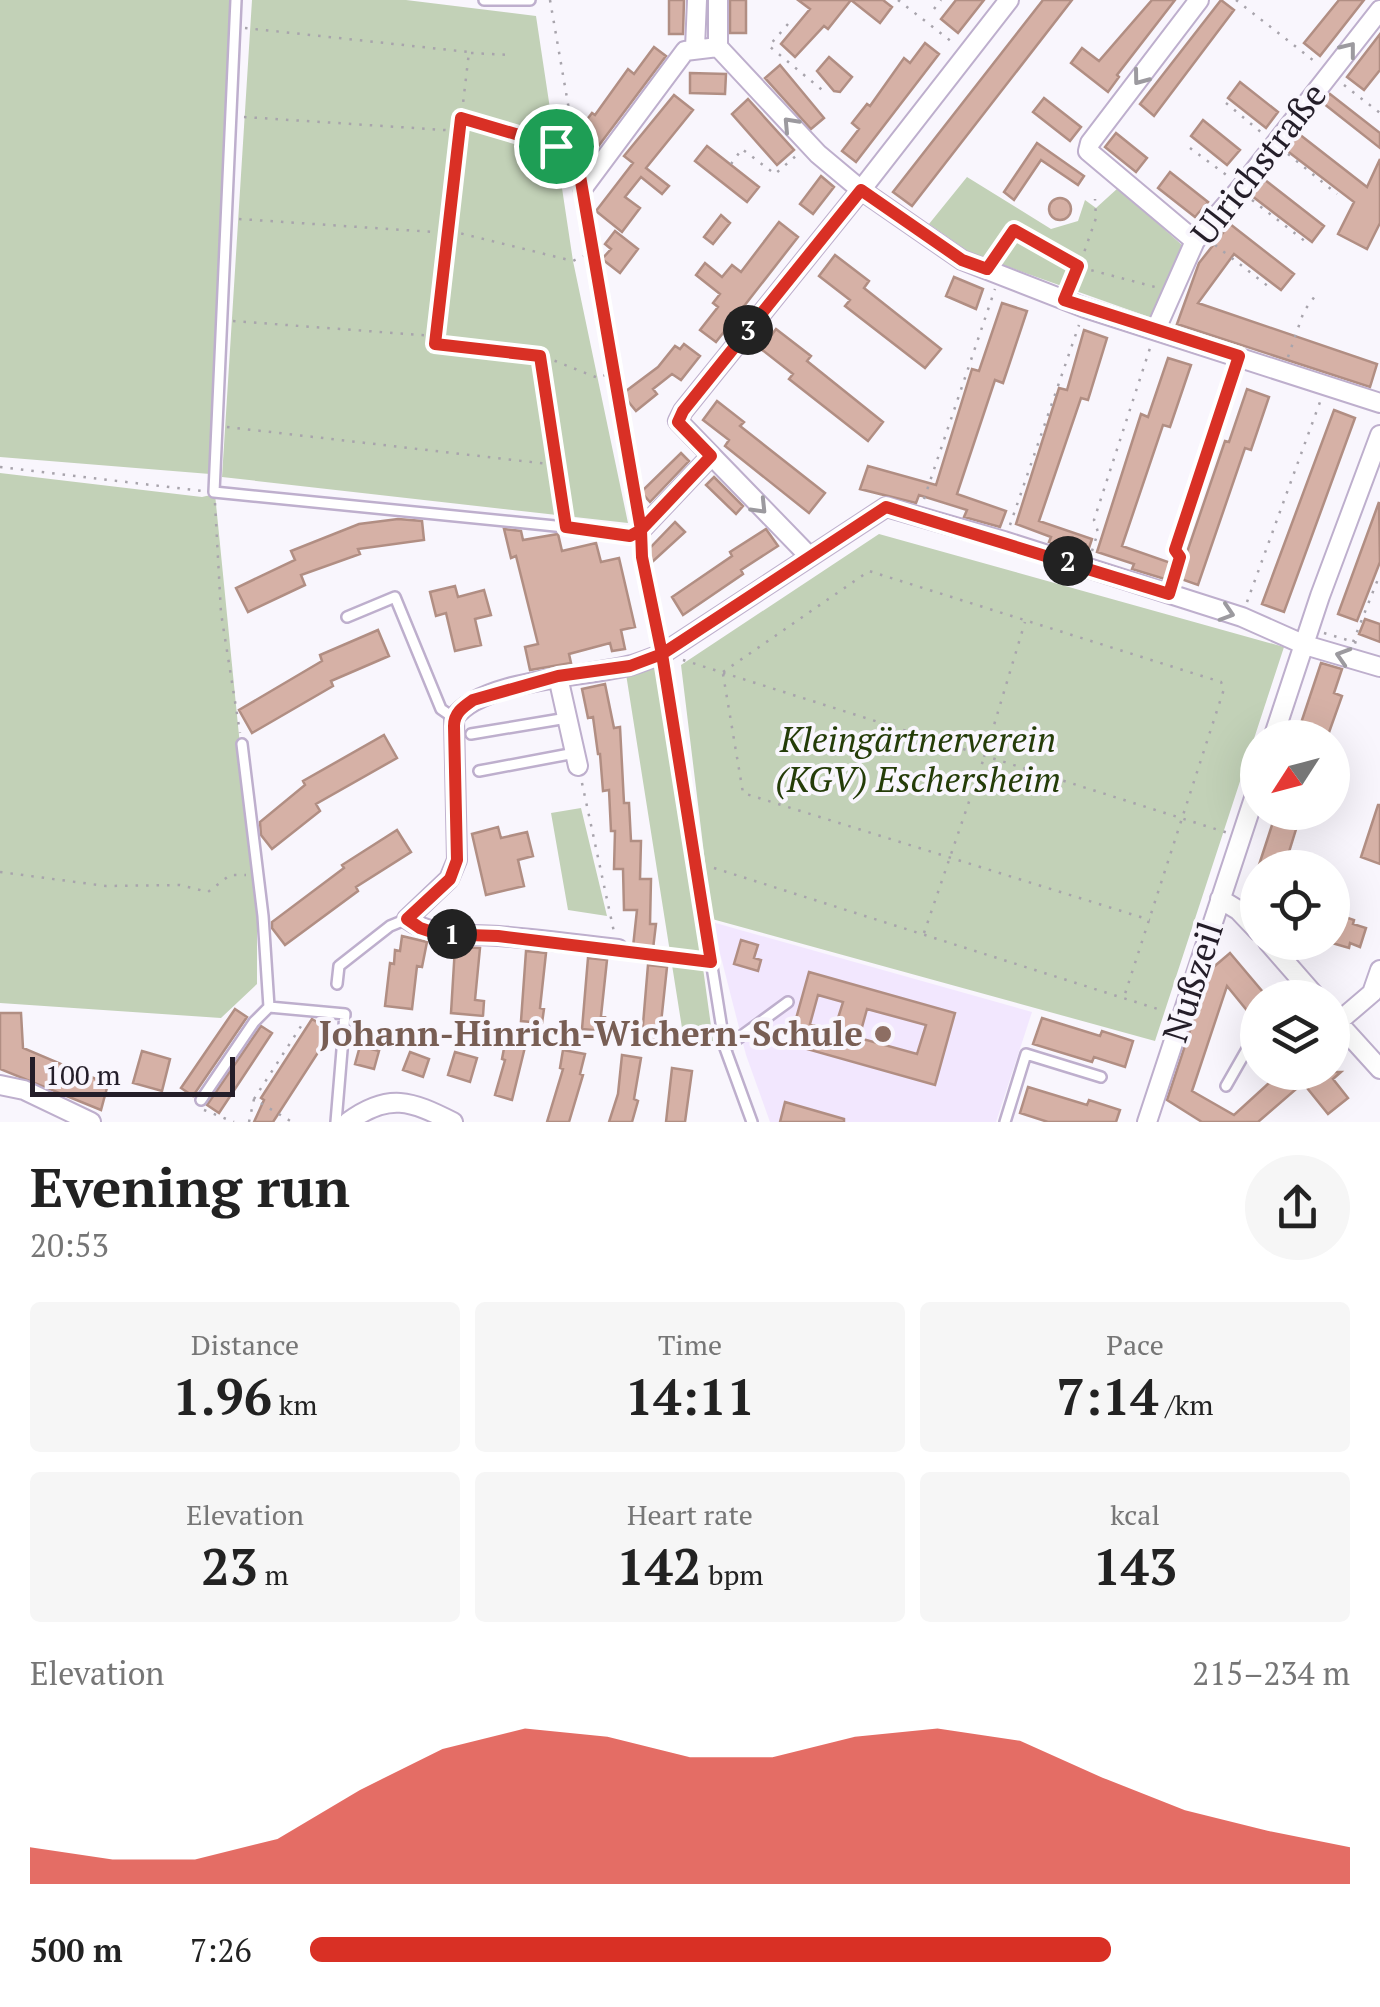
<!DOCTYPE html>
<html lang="en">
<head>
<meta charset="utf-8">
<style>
	:root { --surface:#fff; --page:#f6f6f6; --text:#222; --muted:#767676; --accent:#d93025 }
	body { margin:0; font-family:"PT Serif",serif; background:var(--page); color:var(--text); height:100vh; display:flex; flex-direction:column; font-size:38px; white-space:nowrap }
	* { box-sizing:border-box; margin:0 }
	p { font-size:32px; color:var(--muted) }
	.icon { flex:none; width:55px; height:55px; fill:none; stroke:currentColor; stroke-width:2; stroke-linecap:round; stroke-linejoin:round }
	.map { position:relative; height:1122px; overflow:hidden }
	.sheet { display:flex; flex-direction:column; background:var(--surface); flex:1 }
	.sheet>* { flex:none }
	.needle { width:65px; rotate:234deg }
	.buttons { position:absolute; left:1240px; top:720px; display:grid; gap:20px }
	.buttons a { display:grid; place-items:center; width:110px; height:110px; border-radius:50%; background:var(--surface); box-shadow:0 10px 40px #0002; font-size:50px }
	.scale { position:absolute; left:30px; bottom:25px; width:205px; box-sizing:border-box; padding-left:10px; border:5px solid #241e29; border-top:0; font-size:28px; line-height:35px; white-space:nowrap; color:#241e29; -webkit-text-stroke:8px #f9f6fd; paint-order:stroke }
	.pin { position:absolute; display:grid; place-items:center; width:85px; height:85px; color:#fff; margin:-42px; border:5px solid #fff; border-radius:50%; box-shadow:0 2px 10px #0007 }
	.km { position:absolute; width:50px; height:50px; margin:-25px; border-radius:50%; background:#222; color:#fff; font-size:28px; line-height:50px; text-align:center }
	.round { display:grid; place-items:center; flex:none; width:105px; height:105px; border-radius:52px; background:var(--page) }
	.headline { display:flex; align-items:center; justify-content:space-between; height:170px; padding:0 30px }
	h1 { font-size:55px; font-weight:600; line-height:75px }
	.metrics { display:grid; grid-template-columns:repeat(3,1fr); gap:15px; height:170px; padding:10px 30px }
	.metrics div { display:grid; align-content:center; border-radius:10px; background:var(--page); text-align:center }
	.metrics b { font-size:50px; font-weight:600 }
	.metrics small { font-size:28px; font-weight:400 }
	.metrics p { font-size:28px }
	.chart { height:280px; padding:20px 30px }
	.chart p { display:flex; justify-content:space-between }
	.chart svg { width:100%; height:180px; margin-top:10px; fill:var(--accent); opacity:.7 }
	ul { padding:0 30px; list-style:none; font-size:32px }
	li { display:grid; grid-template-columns:160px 120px 1fr; align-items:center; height:75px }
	li i { height:25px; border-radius:12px; background:var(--accent) }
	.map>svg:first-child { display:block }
	.built { fill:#f2e7fe }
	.green { fill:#c2d1b7 }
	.building { fill:#d6b1a6; stroke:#b18e83; stroke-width:2.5; fill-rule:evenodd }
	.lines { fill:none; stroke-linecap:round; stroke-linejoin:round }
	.lane-casing { stroke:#beafcd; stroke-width:14 }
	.street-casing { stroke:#beafcd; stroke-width:22 }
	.path { stroke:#a8a4ac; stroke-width:2.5; stroke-dasharray:2.5 8; stroke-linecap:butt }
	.lane { stroke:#fff; stroke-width:9 }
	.street { stroke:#fff; stroke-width:18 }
	.oneway { stroke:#9c9a9f }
	.route-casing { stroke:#fff; stroke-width:20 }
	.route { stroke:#d93025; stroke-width:12 }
	.education-dot { fill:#8d6e63; stroke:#f9f6fd; stroke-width:4 }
	.labels { text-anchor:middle; stroke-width:8; stroke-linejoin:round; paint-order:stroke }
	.street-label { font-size:35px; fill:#241e29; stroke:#f9f6fd }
	.park-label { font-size:35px; font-style:italic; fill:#243c08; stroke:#f9f6fd }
	.education-label { font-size:35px; font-weight:bold; fill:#785e54; stroke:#f9f6fd; text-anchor:end }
</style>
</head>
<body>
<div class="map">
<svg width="1380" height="1122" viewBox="0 0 1380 1122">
	<rect width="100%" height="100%" fill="#f9f6fd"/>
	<path class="built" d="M 712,922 L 1032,1012 L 996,1122 L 770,1122 L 746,1055 Z"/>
	<path class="green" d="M 0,0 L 239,0 L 210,474 L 0,457 Z
		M 252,0 L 406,0 L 536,16 L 573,261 L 628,523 L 222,477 Z
		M 967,177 L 1051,229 L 1078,221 L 1085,200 L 1096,208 L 1118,188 L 1182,245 L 1152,318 L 972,254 L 929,224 Z
		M 0,473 L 202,497 L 215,494 L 257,916 L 257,984 L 221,1018 L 0,1003 Z
		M 879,534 L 1284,647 L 1155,1041 L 712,919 L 681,665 Z
		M 661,662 L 714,1048 L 685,1047 L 626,674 Z
		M 581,808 L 607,916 L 568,910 L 551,813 Z"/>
	<path class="building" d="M 669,0 L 684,0 L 683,34 L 669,34 Z
		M 730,0 L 746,0 L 746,33 L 730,33 Z
		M 798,0 L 851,0 L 828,29 L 824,26 L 795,57 L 781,44 L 810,9 Z
		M 851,0 L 883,0 L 892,7 L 880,23 Z
		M 956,0 L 984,0 L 958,33 L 941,19 Z
		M 1043,0 L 1072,0 L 912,206 L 893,192 Z
		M 1152,0 L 1175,0 L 1117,75 L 1119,77 L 1108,92 L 1071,63 L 1082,48 L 1099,61 Z
		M 1221,0 L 1234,10 L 1154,116 L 1140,104 Z
		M 1339,0 L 1364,0 L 1320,56 L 1304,43 Z
		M 1380,34 L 1380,70 L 1364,90 L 1347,77 Z
		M 925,43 L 939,54 L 856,162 L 842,151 L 859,129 L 852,123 L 867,104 L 870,106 L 904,58 L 910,63 Z
		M 654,47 L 666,56 L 597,148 L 579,134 L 582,126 L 592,113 L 595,115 L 628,69 L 634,74 Z
		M 829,57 L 852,77 L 840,92 L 834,91 L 817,71 Z
		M 780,65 L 824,118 L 811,129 L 765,78 Z
		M 690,73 L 726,74 L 725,94 L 690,93 Z
		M 1240,82 L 1278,112 L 1266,128 L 1228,98 Z
		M 1330,94 L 1380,133 L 1380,148 L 1323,103 Z
		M 674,95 L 693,110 L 646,168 L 669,186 L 662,194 L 641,177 L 625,197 L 640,208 L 622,232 L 596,211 L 633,163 L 624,156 Z
		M 1044,98 L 1081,127 L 1070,141 L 1033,112 Z
		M 748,99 L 794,150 L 777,165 L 732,114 Z
		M 1203,120 L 1240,150 L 1227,165 L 1191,136 Z
		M 1116,133 L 1147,158 L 1136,172 L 1105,147 Z
		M 1299,134 L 1367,187 L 1380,159 L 1380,223 L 1367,249 L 1338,234 L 1354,202 L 1286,150 Z
		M 1037,143 L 1084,176 L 1078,185 L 1041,160 L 1014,200 L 1004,192 Z
		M 707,146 L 759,187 L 747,202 L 695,161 Z
		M 1170,172 L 1208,202 L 1195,217 L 1158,188 Z
		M 821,176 L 834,187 L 813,214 L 800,204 Z
		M 1265,180 L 1324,226 L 1312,242 L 1252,196 Z
		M1049 209a11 11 0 1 1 22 0a11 11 0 1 1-22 0Z
		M 721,215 L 730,223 L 713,244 L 704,237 Z
		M 779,222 L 798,237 L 716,342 L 700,330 L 718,307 L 713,303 L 720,294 L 696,275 L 705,263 L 722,277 L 732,265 L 741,272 Z
		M 1230,224 L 1294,274 L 1281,290 L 1234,254 L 1198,303 L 1377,364 L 1370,387 L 1177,324 L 1199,263 Z
		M 615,231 L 638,249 L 620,273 L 602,259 L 611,249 L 605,244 Z
		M 835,255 L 869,281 L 864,288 L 941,349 L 925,368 L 845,306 L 850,300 L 819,276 Z
		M 954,277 L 983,289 L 976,309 L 946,296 Z
		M 1002,303 L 1027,311 L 1003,383 L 995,380 L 957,494 L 1006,511 L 1000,527 L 964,517 L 967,510 L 919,495 L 916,503 L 860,489 L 868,466 L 936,485 L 972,369 L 979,371 Z
		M 776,329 L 811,356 L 807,361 L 883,422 L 868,441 L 789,379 L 793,374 L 761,349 Z
		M 1084,330 L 1107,338 L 1088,400 L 1081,398 L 1039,521 L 1092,539 L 1087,554 L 1049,542 L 1051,537 L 1016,524 L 1059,388 L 1067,390 Z
		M 684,344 L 700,356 L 681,380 L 672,374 L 653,389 L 657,394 L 636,411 L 622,394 L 658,367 L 675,346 L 680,349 Z
		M 1168,358 L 1191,365 L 1170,427 L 1163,425 L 1122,546 L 1182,567 L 1225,441 L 1229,442 L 1247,389 L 1269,397 L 1251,450 L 1245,448 L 1198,585 L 1170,575 L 1168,580 L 1132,569 L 1134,564 L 1097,552 L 1141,414 L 1148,417 Z
		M 717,401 L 744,422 L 740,426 L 825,493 L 809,513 L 725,446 L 729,440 L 703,420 Z
		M 1334,410 L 1355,418 L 1284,612 L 1262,604 Z
		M 681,453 L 689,461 L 650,502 L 641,492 Z
		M 714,477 L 743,506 L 736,514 L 706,485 Z
		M 1379,502 L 1380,562 L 1357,621 L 1338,614 Z
		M 398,519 L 422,521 L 424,540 L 358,549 L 360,554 L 301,575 L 305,585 L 248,612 L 236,588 L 295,560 L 291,551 L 359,524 Z
		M 675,522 L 685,532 L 651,563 L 650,548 Z
		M 504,529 L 521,531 L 523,540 L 558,534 L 562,551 L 596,543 L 601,562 L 619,558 L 635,627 L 621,630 L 625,649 L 612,651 L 610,643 L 569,654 L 571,663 L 530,670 L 525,647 L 538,644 L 516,556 L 511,558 Z
		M 766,529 L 778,546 L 741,570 L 743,574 L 683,615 L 672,597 L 732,556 L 730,552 Z
		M 455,586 L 458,597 L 484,590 L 491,615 L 475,619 L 481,645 L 455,651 L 446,613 L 436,616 L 430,592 Z
		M 1365,619 L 1380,624 L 1380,642 L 1359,634 Z
		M 378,630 L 389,656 L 331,681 L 333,686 L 252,733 L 239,710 L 322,661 L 320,655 Z
		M 1321,663 L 1342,669 L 1334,693 L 1342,696 L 1327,738 L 1296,738 Z
		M 605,684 L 614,728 L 620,727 L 624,803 L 629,803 L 631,841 L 641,841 L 640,879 L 651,879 L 650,924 L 656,924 L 653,949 L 633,947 L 637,910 L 624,910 L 623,869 L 614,869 L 615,831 L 611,831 L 609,790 L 603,791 L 600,754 L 598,754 L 593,717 L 588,718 L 582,689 Z
		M 384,735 L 397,758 L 316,804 L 320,811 L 272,849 L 261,835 L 260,822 L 305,785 L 303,781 Z
		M 1378,805 L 1380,805 L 1380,864 L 1361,857 Z
		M 1274,819 L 1297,826 L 1284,868 L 1258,868 Z
		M 498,827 L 501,838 L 527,832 L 533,856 L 518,860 L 524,886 L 486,895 L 472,834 Z
		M 397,830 L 411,852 L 356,887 L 358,891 L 285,945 L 272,928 L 272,922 L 344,868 L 342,865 Z
		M 1332,904 L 1344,908 L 1342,916 L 1354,920 L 1353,924 L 1366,928 L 1360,947 L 1350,943 L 1349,948 L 1332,943 Z
		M 402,936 L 427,942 L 422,967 L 417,966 L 412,1009 L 385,1006 L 390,963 L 394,964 L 395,950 L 400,951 Z
		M 741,940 L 758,945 L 754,958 L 761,960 L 758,971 L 734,964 Z
		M 455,947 L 480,948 L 475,1000 L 484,1001 L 483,1016 L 451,1013 Z
		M 526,951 L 546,953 L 540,1008 L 544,1009 L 542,1023 L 521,1021 Z
		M 1230,953 L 1268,998 L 1258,998 L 1258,1024 L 1227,986 L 1192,1091 L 1234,1115 L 1281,1072 L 1341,1072 L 1333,1079 L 1348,1098 L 1328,1114 L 1303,1083 L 1258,1122 L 1202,1122 L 1167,1100 L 1210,970 Z
		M 588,958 L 607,960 L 601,1016 L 605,1017 L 603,1031 L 582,1029 Z
		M 648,965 L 667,967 L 661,1023 L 665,1023 L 663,1038 L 642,1036 Z
		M 809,972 L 955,1013 L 935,1085 L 789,1044 ZM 818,995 L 843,1002 L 834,1031 L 810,1024 ZM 867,1009 L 926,1025 L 917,1054 L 859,1038 Z
		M 235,1009 L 247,1017 L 193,1096 L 181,1088 Z
		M 0,1013 L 21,1013 L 23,1048 L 108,1084 L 101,1110 L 0,1069 Z
		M 1042,1018 L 1100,1036 L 1102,1031 L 1133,1041 L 1125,1067 L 1094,1057 L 1092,1062 L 1033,1044 Z
		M 312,1019 L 332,1031 L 273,1122 L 254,1122 L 264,1100 L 261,1098 Z
		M 261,1026 L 272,1033 L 219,1113 L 207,1105 Z
		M 505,1043 L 525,1047 L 512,1100 L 495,1095 L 505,1060 L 502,1059 Z
		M 360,1046 L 379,1051 L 374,1069 L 355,1064 Z
		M 563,1050 L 585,1054 L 580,1074 L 583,1075 L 569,1122 L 547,1122 L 563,1069 L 560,1068 Z
		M 142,1051 L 170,1059 L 162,1091 L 133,1083 Z
		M 410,1052 L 429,1059 L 423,1077 L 403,1070 Z
		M 455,1052 L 477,1058 L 470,1082 L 448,1075 Z
		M 622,1055 L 641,1058 L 634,1099 L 638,1101 L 632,1122 L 609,1122 L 618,1094 Z
		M 672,1068 L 692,1071 L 685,1122 L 666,1122 Z
		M 1028,1087 L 1087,1105 L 1089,1100 L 1120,1110 L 1116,1122 L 1048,1122 L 1020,1113 Z
		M 785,1102 L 844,1119 L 844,1122 L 780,1122 Z"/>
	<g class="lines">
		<defs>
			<path id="lane" d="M 236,0 L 214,492 L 565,527 L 630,536 L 641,530 L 642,557 L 664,666 L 725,1048 L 752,1122
				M 484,0 L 530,0
				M 574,141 L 594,251
				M 347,617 L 395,597 L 441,709 L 454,718
				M 471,734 L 567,718
				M 242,744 L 263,916 L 269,1007
				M 479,771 L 575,753
				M 337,984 L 339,966 L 390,926 L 407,919
				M 725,1048 L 788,1002
				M 1226,1086 L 1250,1044 L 1258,1038
				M 201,1100 L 254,1022 L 269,1007 L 345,1014 L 336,1122
				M 1005,1122 L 1026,1054 L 1101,1077"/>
			<path id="street" d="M 718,0 L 718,47
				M 718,47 L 818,154 L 861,190 L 962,260 L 1085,308 L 1380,403
				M 695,48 L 697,0
				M 583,188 L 685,51 L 718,47
				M 1195,241 L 1088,151 L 1090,143 L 1199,0
				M 1156,329 L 1195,241 L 1239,190 L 1380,10
				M 641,530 L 711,456
				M 810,557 L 678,421 L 683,411 L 861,190 L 1009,0
				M 558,677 L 578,766
				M 1273,738 L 1320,596 L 1380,435
				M 1220,899 L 1238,910 L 1258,931
				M 1268,942 L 1317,998
				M 618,949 C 578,944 538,939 499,936 C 466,933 435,939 407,919 L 449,879 L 457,860 L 454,718 C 482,679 587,677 632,665 C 642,662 652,658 662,654 L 886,507 L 1004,541 L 1242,617 L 1305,645 L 1380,667
				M 1332,1016 L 1380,1069
				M 1338,1022 L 1372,993 L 1380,970
				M 0,1085 L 24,1090 L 91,1122
				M 348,1122 C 389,1092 411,1101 453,1122
				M 1147,1122 L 1258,786"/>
		</defs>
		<use href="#lane" class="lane-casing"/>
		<use href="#street" class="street-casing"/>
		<path class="path" d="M 550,0 L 572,127
			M 898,0 L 956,45
			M 1236,0 L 1318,64
			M 934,9 L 941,0
			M 788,24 L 769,46 L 827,94
			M 245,28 L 469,52 L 435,344 L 540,355 L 598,378 L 613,372
			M 471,53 L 512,55
			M 1344,85 L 1380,113
			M 1226,103 L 1262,133
			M 244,117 L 460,131
			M 463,119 L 561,145
			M 1190,148 L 1229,177
			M 1288,154 L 1337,194
			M 731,164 L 742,149 L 775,174 L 797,155
			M 1252,200 L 1310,245
			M 239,219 L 449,233
			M 451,231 L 573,261 L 583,256
			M 1215,245 L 1273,290
			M 995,257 L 1014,229 L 1079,267 L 1096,218 L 1095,199
			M 595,261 L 637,510
			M 1071,284 L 1079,267 L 1159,288
			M 233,321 L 434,336
			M 540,355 L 564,515
			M 1288,357 L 1304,311 L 1318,292
			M 227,427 L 557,465
			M 0,467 L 202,491
			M 924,499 L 995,289
			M 215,503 L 221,613 L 240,733
			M 1010,525 L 1079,325
			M 1092,551 L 1098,532 L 1094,520 L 1151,345
			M 1174,579 L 1181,557 L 1175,550 L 1233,374
			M 1247,602 L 1320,402
			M 1324,633 L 1364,645
			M 1353,642 L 1380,574
			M 683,660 L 1228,833
			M 723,672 L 869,571 L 1221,682 L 1224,689 L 1124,997
			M 723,674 L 743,793 L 1150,920
			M 582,783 L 614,932
			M 714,868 L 1164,1011
			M 0,872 L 106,886 L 180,885 L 208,892 L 230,875 L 246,875
			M 924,933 L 985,755 L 1025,622
			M 633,951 L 699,961
			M 254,1099 L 305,1020
			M 204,1110 L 234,1122
			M 249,1122 L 254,1099 L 292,1122"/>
		<use href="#lane" class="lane"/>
		<use href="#street" class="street"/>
	</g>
	<defs><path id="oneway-chevron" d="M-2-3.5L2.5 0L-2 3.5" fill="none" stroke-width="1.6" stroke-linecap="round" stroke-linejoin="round" transform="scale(2.5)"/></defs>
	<g class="oneway">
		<use href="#oneway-chevron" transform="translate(1349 49) rotate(-52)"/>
		<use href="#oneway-chevron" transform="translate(1140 78) rotate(127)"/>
		<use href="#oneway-chevron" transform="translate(790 124) rotate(-133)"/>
		<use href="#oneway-chevron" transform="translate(760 507) rotate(46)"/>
		<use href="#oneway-chevron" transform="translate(1227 613) rotate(18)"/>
		<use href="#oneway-chevron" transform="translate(1343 656) rotate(-163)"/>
	</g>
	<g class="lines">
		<defs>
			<path id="route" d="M 556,146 L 574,141 L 641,530 L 642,557 L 662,654 L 630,666 L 558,676 L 473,700 C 463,707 454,713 454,726 L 457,860 L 450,879 L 407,919 L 420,928 L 438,934 L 498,936 L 711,962 L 662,654 L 886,507 L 1169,594 L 1180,557 L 1175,550 L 1239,356 L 1064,300 L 1078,266 L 1014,230 L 987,269 L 962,260 L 861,190 L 683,411 L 678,422 L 711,456 L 641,530 L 630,536 L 566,527 L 540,356 L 435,344 L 461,118 L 556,146"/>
		</defs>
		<use href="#route" class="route-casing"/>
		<use href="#route" class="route"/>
	</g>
	<circle class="education-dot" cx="883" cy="1034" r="10"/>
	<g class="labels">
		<g class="street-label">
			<text transform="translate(1259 164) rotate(-52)" y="12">Ulrichstraße</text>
			<text transform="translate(1193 982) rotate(-72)" y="12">Nußzeil</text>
		</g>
		<g class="park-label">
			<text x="918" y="752">Kleingärtnerverein<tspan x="918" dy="40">(KGV) Eschersheim</tspan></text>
		</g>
		<g class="education-label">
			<text x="863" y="1046">Johann-Hinrich-Wichern-Schule</text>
		</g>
	</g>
</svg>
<div class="buttons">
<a><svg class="needle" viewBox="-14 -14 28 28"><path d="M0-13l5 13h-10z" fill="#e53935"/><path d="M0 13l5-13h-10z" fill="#767676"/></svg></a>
<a><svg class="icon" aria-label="locate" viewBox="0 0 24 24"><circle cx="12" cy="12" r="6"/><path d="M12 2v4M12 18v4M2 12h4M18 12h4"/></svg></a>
<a><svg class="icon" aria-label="layers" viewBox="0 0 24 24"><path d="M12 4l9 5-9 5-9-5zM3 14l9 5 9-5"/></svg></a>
</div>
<div class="scale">100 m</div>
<div class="pin" style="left:556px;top:146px;background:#1e9e55"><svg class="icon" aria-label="arrive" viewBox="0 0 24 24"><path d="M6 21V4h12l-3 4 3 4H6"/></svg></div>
<b class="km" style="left:452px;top:934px">1</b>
<b class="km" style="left:1068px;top:561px">2</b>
<b class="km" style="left:748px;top:330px">3</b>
</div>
<section class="sheet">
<div class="headline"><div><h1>Evening run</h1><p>20:53</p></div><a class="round"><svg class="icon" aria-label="share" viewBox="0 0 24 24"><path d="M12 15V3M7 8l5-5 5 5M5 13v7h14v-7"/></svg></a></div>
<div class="metrics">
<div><p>Distance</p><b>1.96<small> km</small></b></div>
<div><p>Time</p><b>14:11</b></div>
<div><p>Pace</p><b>7:14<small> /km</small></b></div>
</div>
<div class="metrics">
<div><p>Elevation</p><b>23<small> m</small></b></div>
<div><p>Heart rate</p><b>142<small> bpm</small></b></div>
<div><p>kcal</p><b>143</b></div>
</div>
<div class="chart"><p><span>Elevation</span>215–234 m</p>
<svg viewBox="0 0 160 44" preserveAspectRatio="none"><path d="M0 44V35L10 38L20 38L30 33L40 21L50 11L60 6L70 8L80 13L90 13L100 8L110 6L120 9L130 18L140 26L150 31L160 35V44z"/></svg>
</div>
<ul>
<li><b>500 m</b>7:26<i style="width:77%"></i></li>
</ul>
</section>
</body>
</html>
